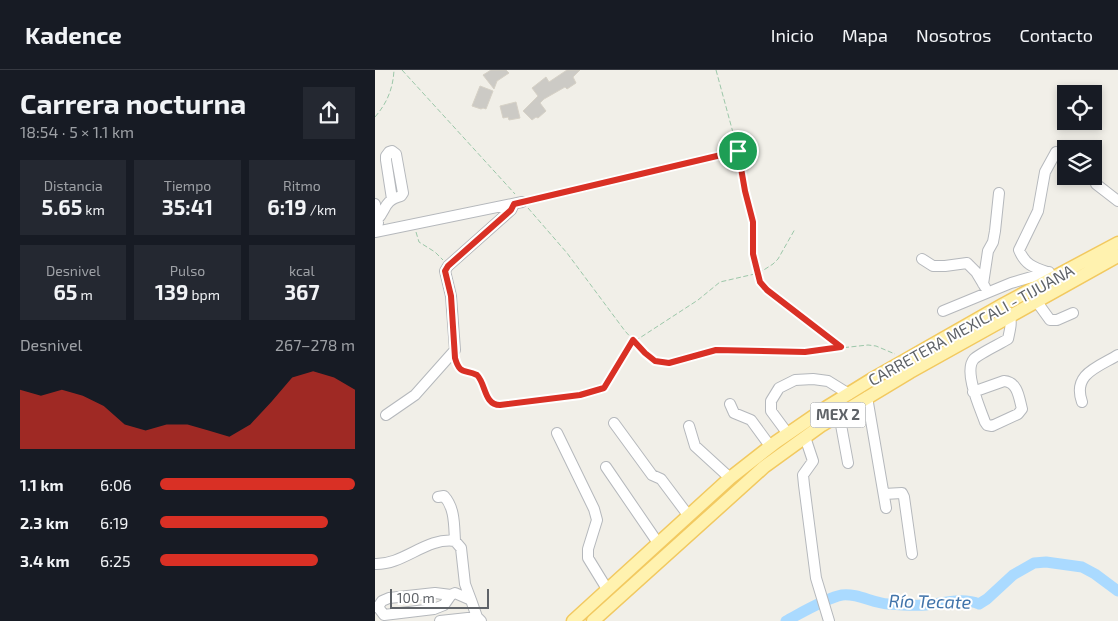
<!DOCTYPE html>
<html lang="es">
<head>
<meta charset="utf-8">
<style>
	:root { --surface:#171b24; --page:#242831; --text:#f1f3f6; --muted:#9ea1a6; --line:#363941; --accent:#d93025 }
	body { margin:0; font-family:"Exo 2",sans-serif; background:var(--page); color:var(--text); height:100vh; display:flex; flex-direction:column; font-size:19px; white-space:nowrap }
	* { box-sizing:border-box; margin:0 }
	p { font-size:16px; color:var(--muted) }
	.icon { flex:none; width:28px; height:28px; fill:none; stroke:currentColor; stroke-width:2; stroke-linecap:round; stroke-linejoin:round }
	.map { position:relative; flex:1; overflow:hidden }
	.details { display:flex; flex-direction:column; background:var(--surface); width:375px }
	.details>* { flex:none }
	.controls { position:absolute; left:682px; top:15px; display:grid; gap:10px }
	.controls a { display:grid; place-items:center; width:45px; height:45px; border-radius:0px; background:var(--surface); box-shadow:0 2px 8px #0003; font-size:25px }
	.scale { position:absolute; left:15px; bottom:12px; width:99px; box-sizing:border-box; padding-left:5px; border:2px solid #5f6368; border-top:0; font-size:14px; line-height:18px; white-space:nowrap; color:#5f6368; -webkit-text-stroke:4px #fff; paint-order:stroke }
	.pin { position:absolute; display:grid; place-items:center; width:42px; height:42px; color:#fff; margin:-21px; border:2px solid #fff; border-radius:50%; box-shadow:0 1px 5px #0007 }
	.round { display:grid; place-items:center; flex:none; width:52px; height:52px; border-radius:0px; background:var(--page) }
	.overview { display:flex; align-items:center; justify-content:space-between; height:85px; padding:0 20px }
	h1 { font-size:28px; font-weight:700; line-height:38px }
	.figures { display:grid; grid-template-columns:repeat(3,1fr); gap:8px; height:85px; padding:5px 20px }
	.figures div { display:grid; align-content:center; border-radius:0px; background:var(--page); text-align:center }
	.figures b { font-size:21px; font-weight:700 }
	.figures small { font-size:14px; font-weight:400 }
	.figures p { font-size:14px }
	.chart { height:140px; padding:10px 20px }
	.chart p { display:flex; justify-content:space-between }
	.chart svg { width:100%; height:90px; margin-top:5px; fill:var(--accent); opacity:.7 }
	ul { padding:0 20px; list-style:none; font-size:16px }
	li { display:grid; grid-template-columns:80px 60px 1fr; align-items:center; height:38px }
	li i { height:12px; border-radius:6px; background:var(--accent) }
	header { display:flex; align-items:center; gap:30px; box-sizing:border-box; height:70px; padding:0 25px; background:var(--surface); border-bottom:1px solid var(--line) }
	header strong { font-size:24px }
	nav { display:flex; gap:28px; margin-inline-start:auto; font-size:18px }
	main { display:flex; flex:1; min-height:0 }
	.map>svg:first-child { display:block }
	.lines { fill:none; stroke-linecap:round; stroke-linejoin:round }
	.river { stroke:#aadaff; stroke-width:11 }
	.building { fill:#cccac5; stroke:#d6d1c6 }
	.minor-casing { stroke:#b5b8bc; stroke-width:12 }
	.major-casing { stroke:#f2c960; stroke-width:15 }
	.path { stroke:#9cc7a9; stroke-width:1; stroke-dasharray:5 2.5; stroke-linecap:butt }
	.minor { stroke:#fff; stroke-width:10 }
	.major { stroke:#fff2af; stroke-width:12 }
	.route-casing { stroke:#fff; stroke-width:10 }
	.route { stroke:#d93025; stroke-width:6 }
	.labels { text-anchor:middle; stroke-width:4; stroke-linejoin:round; paint-order:stroke }
	.shield { fill:#fff; stroke:#8f9295; stroke-width:1 }
	.shield-label { font-size:15px; font-weight:bold; fill:#5f6368 }
	.street-label { font-size:16px; fill:#5f6368; stroke:#fff }
	.water-label { font-size:18px; font-style:italic; fill:#4174aa; stroke:#fff }
</style>
</head>
<body>
<header>
<strong>Kadence</strong>
<nav><a>Inicio</a><a>Mapa</a><a>Nosotros</a><a>Contacto</a></nav>
</header>
<main>
<section class="details">
<div class="overview"><div><h1>Carrera nocturna</h1><p>18:54 · 5 × 1.1 km</p></div><a class="round"><svg class="icon" aria-label="share" viewBox="0 0 24 24"><path d="M12 15V3M7 8l5-5 5 5M5 13v7h14v-7"/></svg></a></div>
<div class="figures">
<div><p>Distancia</p><b>5.65<small> km</small></b></div>
<div><p>Tiempo</p><b>35:41</b></div>
<div><p>Ritmo</p><b>6:19<small> /km</small></b></div>
</div>
<div class="figures">
<div><p>Desnivel</p><b>65<small> m</small></b></div>
<div><p>Pulso</p><b>139<small> bpm</small></b></div>
<div><p>kcal</p><b>367</b></div>
</div>
<div class="chart"><p><span>Desnivel</span>267–278 m</p>
<svg viewBox="0 0 160 44" preserveAspectRatio="none"><path d="M0 44V15L10 18L20 15L30 18L40 23L50 32L60 35L70 32L80 32L90 35L100 38L110 32L120 21L130 9L140 6L150 9L160 15V44z"/></svg>
</div>
<ul>
<li><b>1.1 km</b>6:06<i style="width:100%"></i></li>
<li><b>2.3 km</b>6:19<i style="width:86%"></i></li>
<li><b>3.4 km</b>6:25<i style="width:81%"></i></li>
</ul>
</section>
<div class="map">
<svg width="743" height="551" viewBox="0 0 743 551">
	<rect width="100%" height="100%" fill="#f1efe8"/>
	<g class="lines">
		<path class="river" d="M 411,551 C 426,543 451,528 467,525 C 482,523 498,533 513,534 C 525,535 538,536 551,535 C 569,533 588,527 604,534 L 612,529 L 638,505 L 659,493 L 671,492 L 707,497 L 720,504 L 743,521"/>
	</g>
	<path class="building" d="M 116,0 L 131,0 L 134,3 L 122,11 L 119,19 L 108,5 Z
		M 192,0 L 205,0 L 198,7 L 201,13 L 192,19 L 190,17 L 169,29 L 165,33 L 171,41 L 163,48 L 161,47 L 157,50 L 148,41 L 163,26 L 157,18 L 171,7 L 174,12 Z
		M 105,16 L 118,21 L 111,39 L 108,38 L 106,39 L 97,36 Z
		M 141,32 L 145,48 L 134,50 L 133,47 L 128,48 L 125,36 Z"/>
	<g class="lines">
		<defs>
			<path id="minor" d="M 721,114 L 743,131
				M 0,134 L 3,153
				M 2,150 C 12,139 8,131 26,126 L 28,123 L 21,84 L 17,81 L 14,82 L 11,86 L 11,90 L 17,129
				M 0,162 L 147,132
				M 547,189 L 558,196 L 570,196 L 592,193 L 601,202 L 610,217
				M 672,202 C 657,197 650,194 644,180 L 663,141 L 670,102 L 681,82
				M 608,214 L 613,181 L 618,172 L 620,161 L 624,123
				M 662,232 L 675,250 L 682,250 L 698,243
				M 568,241 L 636,213 L 674,202
				M 598,322 L 629,311 C 643,312 644,328 647,339 L 643,344 L 617,356 L 612,355 L 610,352 C 605,338 588,301 599,289 C 605,283 625,274 633,269 C 635,259 638,251 633,242
				M 492,327 L 511,438
				M 707,332 C 697,304 723,297 743,285
				M 355,334 L 359,343 L 376,350 L 395,376
				M 464,344 L 473,393
				M 11,345 L 40,325 L 80,280 L 76,226 L 70,201 L 73,196 L 136,140 L 139,134
				M 239,353 L 277,405 L 286,409 L 313,445
				M 314,356 L 320,376 L 355,408
				M 182,363 L 219,439 L 222,450 L 213,479 L 213,488 L 232,519
				M 413,364 L 396,341 L 396,331 L 404,318 L 420,310 L 438,309 L 453,311 L 474,324
				M 430,367 L 438,391 L 428,405 L 429,415 L 441,508 L 454,551
				M 231,397 L 283,473
				M 509,424 L 527,423 L 529,427 L 537,484
				M 63,427 L 69,426 C 80,438 79,455 80,471
				M 0,494 C 29,495 51,467 80,471 L 86,478 L 90,514 L 96,530
				M 0,537 L 3,537 L 7,531 L 14,528 L 60,523 L 76,525 L 80,523 L 96,530 L 102,547 L 106,551
				M 3,537 L 9,545 L 59,539 L 69,535 L 76,525
				M 65,551 L 102,547"/>
			<path id="major" d="M 198,551 L 355,408 L 401,372 L 452,337 L 499,308 L 629,234 L 743,173
				M 218,551 L 389,397 L 447,355 L 535,302 L 743,186"/>
		</defs>
		<use href="#minor" class="minor-casing"/>
		<use href="#major" class="major-casing"/>
		<path class="path" d="M 27,0 L 140,124
			M 341,0 L 363,81 L 370,121 L 378,146 L 378,184 L 385,212 L 392,219 L 466,277
			M 0,47 C 12,33 18,19 19,0
			M 155,130 L 363,81
			M 153,138 L 192,183 L 250,261 L 270,283 L 281,291 L 294,293 L 341,281 L 429,282 L 493,275 L 501,276 L 520,284
			M 41,162 L 44,172 L 60,182 L 68,190
			M 260,271 L 323,230 L 345,212 L 384,203 L 398,194 L 403,189 L 420,159
			M 81,291 L 86,301 L 100,303 L 104,306 L 116,333 C 129,340 213,323 229,318 L 258,270"/>
		<use href="#minor" class="minor"/>
		<use href="#major" class="major"/>
	</g>
	<g class="lines">
		<defs>
			<path id="route" d="M 363,81 L 370,121 L 378,152 L 378,184 L 385,212 L 392,220 L 466,277 L 430,282 L 341,280 L 294,293 L 280,291 L 270,283 L 258,270 L 229,318 L 205,325 L 125,335 C 109,335 111,314 102,305 C 89,299 85,305 80,288 L 76,226 L 70,201 L 73,196 L 136,140 L 139,134 Z"/>
		</defs>
		<use href="#route" class="route-casing"/>
		<use href="#route" class="route"/>
	</g>
	<g class="labels">
		<rect class="shield" x="435.5" y="332.5" width="55" height="25" rx="4"/>
		<g class="shield-label">
			<text x="463" y="350">MEX 2</text>
		</g>
		<g class="street-label">
			<text transform="translate(596 255) rotate(-29)" y="6">CARRETERA MEXICALI - TIJUANA</text>
		</g>
		<g class="water-label">
			<text transform="translate(555 532) rotate(1)" y="6">Río Tecate</text>
		</g>
	</g>
</svg>
<div class="controls">
<a><svg class="icon" aria-label="locate" viewBox="0 0 24 24"><circle cx="12" cy="12" r="6"/><path d="M12 2v4M12 18v4M2 12h4M18 12h4"/></svg></a>
<a><svg class="icon" aria-label="layers" viewBox="0 0 24 24"><path d="M12 4l9 5-9 5-9-5zM3 14l9 5 9-5"/></svg></a>
</div>
<div class="scale">100 m</div>
<div class="pin" style="left:363px;top:81px;background:#1e9e55"><svg class="icon" aria-label="arrive" viewBox="0 0 24 24"><path d="M6 21V4h12l-3 4 3 4H6"/></svg></div>
</div>
</main>
</body>
</html>
